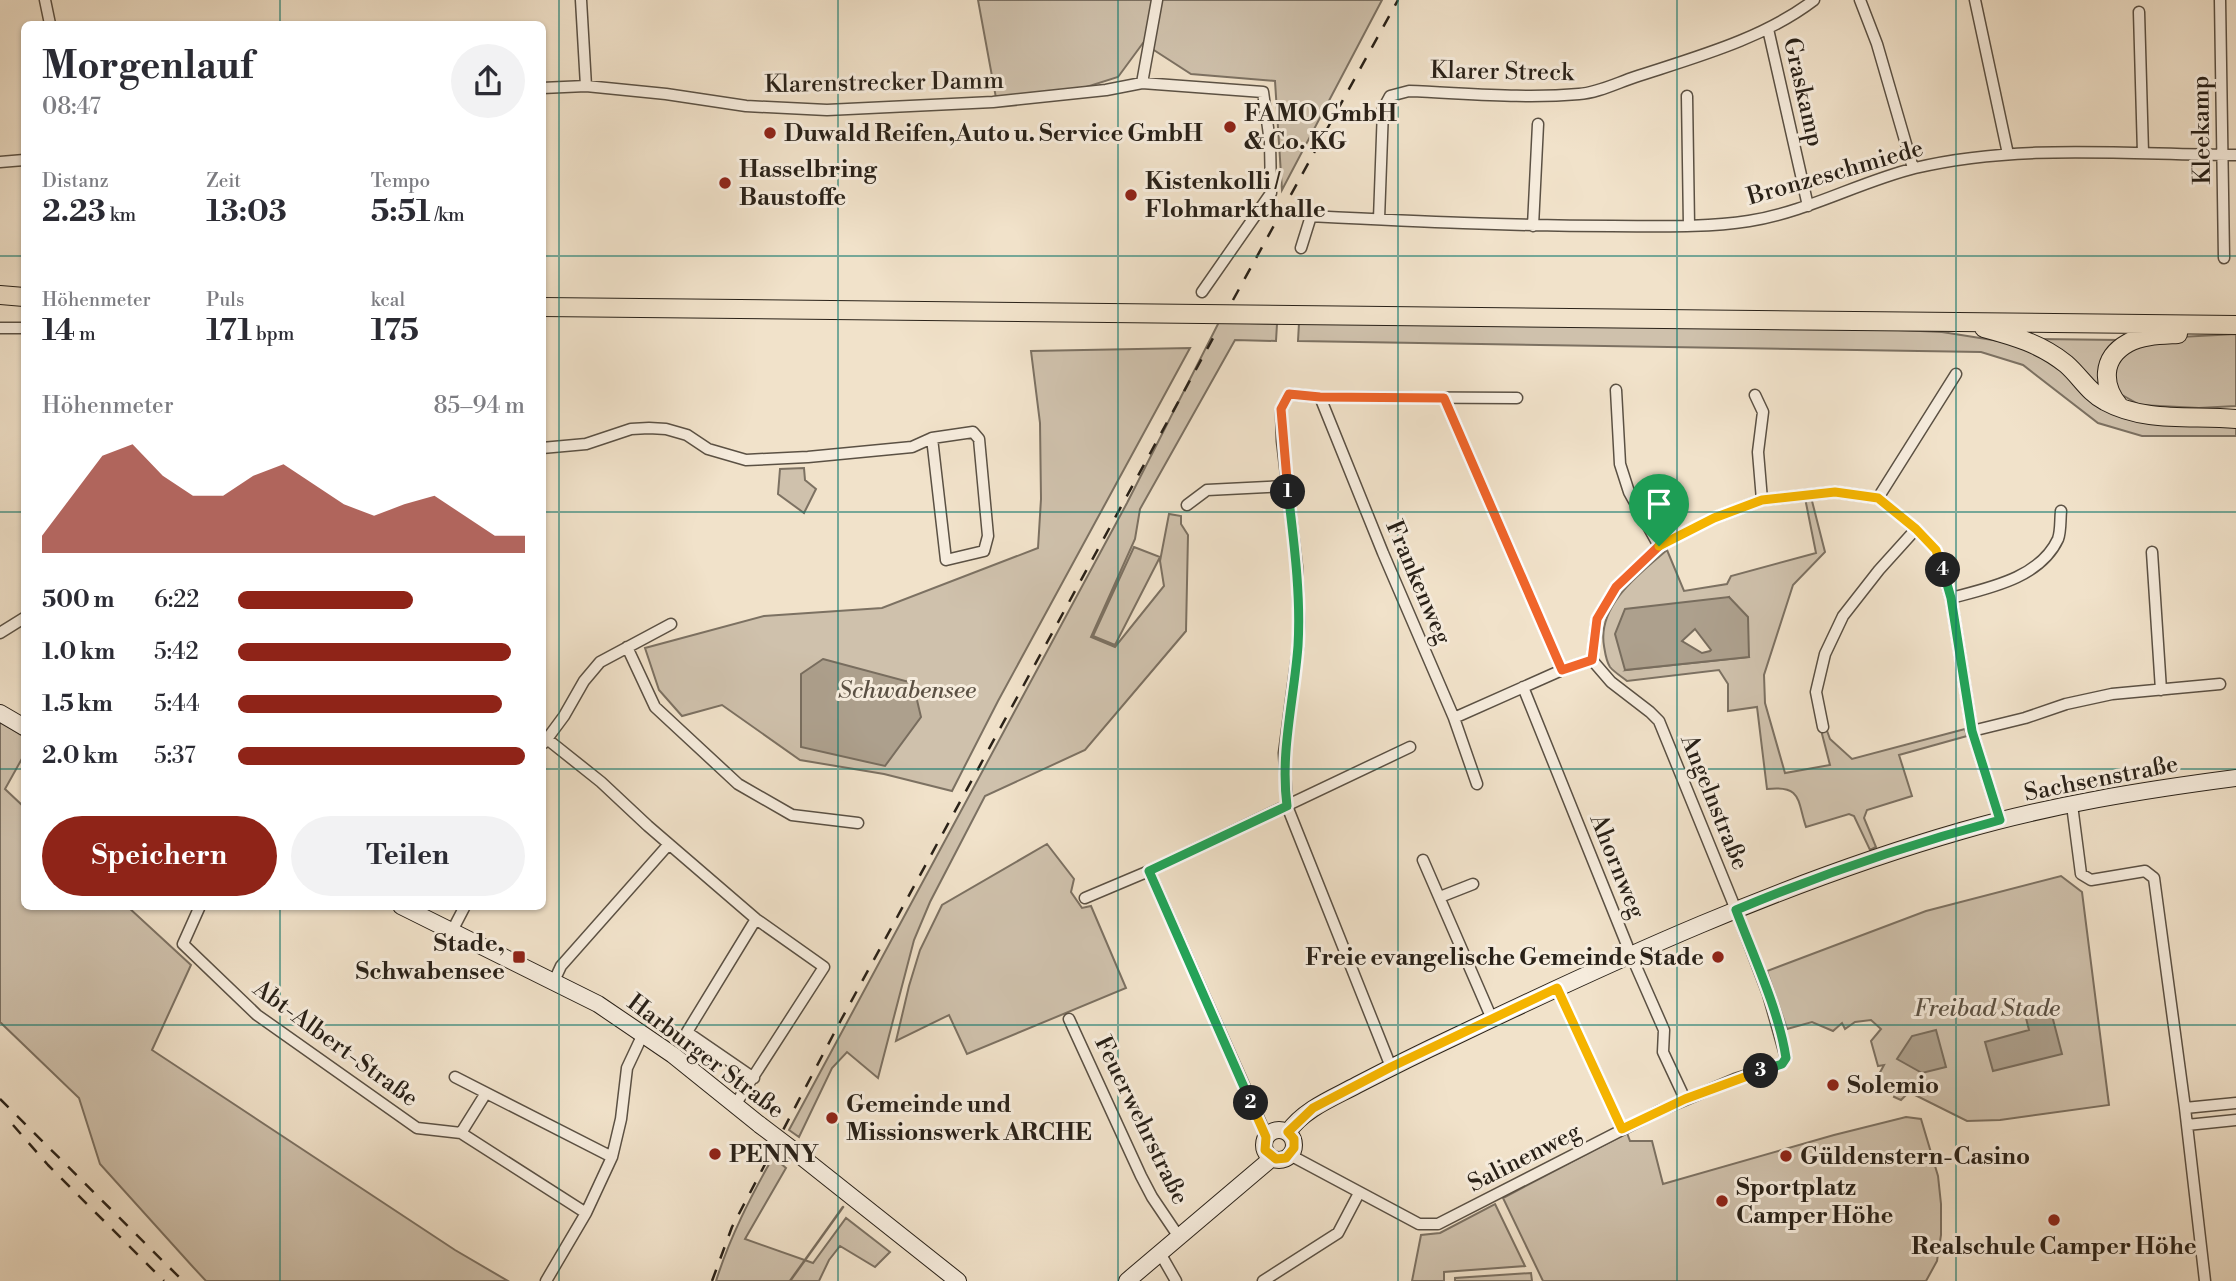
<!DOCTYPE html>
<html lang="de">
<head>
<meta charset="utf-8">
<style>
	:root { --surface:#fff; --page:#f2f2f3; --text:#2b2b33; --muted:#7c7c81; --accent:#8f2418 }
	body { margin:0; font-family:"Libre Bodoni",serif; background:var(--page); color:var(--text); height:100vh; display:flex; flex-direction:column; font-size:26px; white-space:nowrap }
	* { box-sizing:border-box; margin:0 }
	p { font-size:23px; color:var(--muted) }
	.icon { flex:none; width:38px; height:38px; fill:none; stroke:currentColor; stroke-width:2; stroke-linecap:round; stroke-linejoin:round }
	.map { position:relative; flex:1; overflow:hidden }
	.sheet { position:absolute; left:21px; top:21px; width:525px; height:889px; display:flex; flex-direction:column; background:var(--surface); border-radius:10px; box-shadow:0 2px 5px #0004 }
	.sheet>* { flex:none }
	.pin { position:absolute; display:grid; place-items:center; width:60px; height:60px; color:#fff; margin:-72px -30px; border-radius:50% 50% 50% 0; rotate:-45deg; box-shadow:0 0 7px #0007 }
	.pin .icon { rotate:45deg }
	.km { position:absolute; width:35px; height:35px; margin:-18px; border-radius:50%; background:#222; color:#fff; font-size:19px; line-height:35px; text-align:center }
	.round { display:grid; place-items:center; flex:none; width:74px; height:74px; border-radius:37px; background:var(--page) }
	.summary { display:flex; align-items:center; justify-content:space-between; height:119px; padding:0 21px }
	h1 { font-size:38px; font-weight:700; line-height:52px }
	.stats { display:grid; grid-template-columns:repeat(3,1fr); gap:10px; height:119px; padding:7px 21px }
	.stats div { display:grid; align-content:center }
	.stats b { font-size:30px; font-weight:700 }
	.stats small { font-size:19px; font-weight:400 }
	.stats p { font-size:19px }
	.chart { height:196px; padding:14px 21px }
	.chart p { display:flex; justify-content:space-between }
	.chart svg { width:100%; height:126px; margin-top:7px; fill:var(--accent); opacity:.7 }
	.cta { display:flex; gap:14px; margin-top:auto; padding:14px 21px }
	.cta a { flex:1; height:80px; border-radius:42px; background:var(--accent); color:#fff; font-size:28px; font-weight:700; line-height:80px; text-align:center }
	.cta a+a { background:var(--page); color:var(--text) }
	ul { padding:0 21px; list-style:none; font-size:23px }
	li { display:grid; grid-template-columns:112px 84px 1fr; align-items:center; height:52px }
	li i { height:18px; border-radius:9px; background:var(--accent) }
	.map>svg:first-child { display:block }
	.green { fill:#cfc1ac; stroke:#7c7162; stroke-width:2; fill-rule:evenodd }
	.water { fill:#ada08d; stroke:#786d5e; stroke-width:2; fill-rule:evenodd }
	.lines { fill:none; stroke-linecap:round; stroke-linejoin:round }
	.stream { stroke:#786d5e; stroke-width:2.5 }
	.street-casing { stroke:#5b5144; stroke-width:13 }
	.secondary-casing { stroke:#292118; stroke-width:18 }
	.primary-casing { stroke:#292118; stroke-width:20 }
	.street { stroke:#f6ecdd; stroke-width:10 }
	.secondary { stroke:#f6ecdd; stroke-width:16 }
	.primary { stroke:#f1e2ca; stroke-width:18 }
	.rail { stroke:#292118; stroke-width:2.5; stroke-dasharray:12 12; stroke-linecap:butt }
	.secondary-bridge-casing { stroke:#292118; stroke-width:18; stroke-linecap:butt }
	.secondary-bridge { stroke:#f6ecdd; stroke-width:16 }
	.split-1-casing { stroke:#fff; stroke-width:14 }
	.split-2-casing { stroke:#fff; stroke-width:14 }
	.split-3-casing { stroke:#fff; stroke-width:14 }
	.split-4-casing { stroke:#fff; stroke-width:14 }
	.split-5-casing { stroke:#fff; stroke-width:14 }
	.split-1 { stroke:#f0652b; stroke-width:9 }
	.split-2 { stroke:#22a559; stroke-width:9 }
	.split-3 { stroke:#f5b400; stroke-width:9 }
	.split-4 { stroke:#22a559; stroke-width:9 }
	.split-5 { stroke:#f5b400; stroke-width:9 }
	.grid { fill:none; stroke:#0f766e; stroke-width:2; stroke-opacity:0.55 }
	.poi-dot { fill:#8f2418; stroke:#f6ecdd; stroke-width:2.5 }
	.labels { text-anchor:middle; stroke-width:6; stroke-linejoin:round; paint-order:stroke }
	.street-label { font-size:24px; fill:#292118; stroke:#f6ecdd }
	.poi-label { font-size:24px; font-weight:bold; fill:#292118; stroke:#f6ecdd; text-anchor:start }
	.park-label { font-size:24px; font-style:italic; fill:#5b5144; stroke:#f6ecdd }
</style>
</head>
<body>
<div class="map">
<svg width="2236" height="1281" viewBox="0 0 2236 1281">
	<rect width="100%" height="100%" fill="#f1e2ca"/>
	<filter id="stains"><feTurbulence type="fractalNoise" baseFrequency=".00286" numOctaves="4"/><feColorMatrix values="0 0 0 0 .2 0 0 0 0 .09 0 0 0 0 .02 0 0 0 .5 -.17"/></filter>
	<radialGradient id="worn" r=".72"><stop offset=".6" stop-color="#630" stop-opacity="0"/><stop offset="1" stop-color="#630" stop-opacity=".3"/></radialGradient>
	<path class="green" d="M 978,0 L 1382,0 L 1282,190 L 1275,81 L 1191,74 L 1143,43 L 1118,77 L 1080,89 L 996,98 Z
		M 1219,322 L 1277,324 L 1276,341 L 1235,340 L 1140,509 L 1135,539 L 1091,637 L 1115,647 L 1164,586 L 1160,561 L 1169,514 L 1181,516 L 1181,524 L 1188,535 L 1186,631 L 1085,750 L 985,796 L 930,902 L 914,940 L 878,1078 L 847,1052 L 832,1068 L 799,1137 L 789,1130 L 1127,503 Z
		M 1299,323 L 1833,327 L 1942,332 L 2018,344 L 2058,364 L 2098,402 L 2236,425 L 2236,436 L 2142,436 L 2098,423 L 2023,365 L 1981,352 L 1298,341 Z
		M 2236,334 L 2236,406 L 2199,408 L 2140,405 L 2115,391 L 2112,366 L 2127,347 L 2161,338 Z
		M 2039,339 L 2119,340 L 2101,360 L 2101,390 Z
		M 1190,348 L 998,701 L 952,791 L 884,774 L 800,760 L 722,705 L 682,716 L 659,690 L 645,648 L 764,616 L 882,608 L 1038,548 L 1041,499 L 1040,423 L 1031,351 Z
		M 804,468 L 805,480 L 816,489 L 804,513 L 778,494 L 780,469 Z
		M 1811,497 L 1825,552 L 1793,585 L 1764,675 L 1765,703 L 1785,773 L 1830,765 L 1821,730 L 1826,728 L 1830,739 L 1852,759 L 1965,729 L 1967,736 L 1899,755 L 1912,796 L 1867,810 L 1864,818 L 1876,847 L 1870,850 L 1854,816 L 1849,814 L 1806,827 C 1797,800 1802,785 1767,789 L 1757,707 L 1728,711 L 1728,684 L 1719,670 L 1627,681 C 1622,677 1614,672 1610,667 C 1606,661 1605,652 1604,646 C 1597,605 1640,573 1667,550 L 1684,591 L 1727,584 L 1731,576 L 1816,553 L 1805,498 ZM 1729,597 L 1749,657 L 1626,670 Z
		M 1134,547 L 1160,557 L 1115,645 L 1093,636 Z
		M 0,721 L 24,737 L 24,755 L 5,789 L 24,807 L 24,906 L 128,907 L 191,965 L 152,1050 L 455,1250 L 508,1281 L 206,1281 L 193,1267 L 100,1164 L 79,1098 L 0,1022 Z
		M 1047,844 L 1074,879 L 1071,892 L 1082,908 L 1091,906 L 1126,988 L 967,1054 L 949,1015 L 896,1041 L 909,986 L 920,950 L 942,905 Z
		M 2061,876 L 2082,892 L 2109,1105 L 2000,1120 L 1967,1121 L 1909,1092 L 1901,1100 L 1894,1097 L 1897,1090 L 1877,1078 L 1884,1065 L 1878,1066 L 1871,1041 L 1881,1029 L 1871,1020 L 1855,1022 L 1845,1029 L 1842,1023 L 1833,1031 L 1812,1022 L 1787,1029 L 1767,971 L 1926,911 Z
		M 1906,1117 L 1921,1119 L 1938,1176 L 1941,1204 L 1941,1235 L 1937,1261 L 1926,1281 L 1543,1281 L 1503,1198 L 1627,1133 L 1630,1141 L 1652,1141 L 1663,1184 L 1834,1135 Z
		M 773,1157 L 786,1168 L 745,1239 L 813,1263 L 846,1218 L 890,1252 L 875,1267 L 840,1246 L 829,1260 L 819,1281 L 716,1281 C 730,1237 750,1198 773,1157 Z
		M 1495,1204 L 1525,1266 L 1444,1272 L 1444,1281 L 1412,1281 L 1421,1235 L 1440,1233 Z
		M 1531,1273 L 1532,1281 L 1455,1281 L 1455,1278 Z"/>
	<path class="water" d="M 1729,597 L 1748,617 L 1749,657 L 1625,670 L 1615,634 L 1625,609 ZM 1695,629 L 1711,650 L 1710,651 L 1702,653 L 1682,641 Z
		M 823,659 L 913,683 L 921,717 L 885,766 L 801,747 L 801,674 Z
		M 2049,1004 L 2062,1054 L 1993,1071 L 1985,1042 L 2029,1030 L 2024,1010 Z
		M 1936,1030 L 1946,1067 L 1922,1073 L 1897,1059 L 1912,1036 Z"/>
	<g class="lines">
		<path class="stream" d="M 790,1281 L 843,1207"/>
		<defs>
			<path id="street" d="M 45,0 L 50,24
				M 581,0 L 586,86
				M 1860,0 L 1877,44 L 1913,168
				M 1975,0 L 2008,154
				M 2220,0 L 2224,258
				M 2139,12 L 2143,153
				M 1768,29 L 1808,206
				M 1142,83 L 1263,92 L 1270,142 L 1271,193 L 1202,292
				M 542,88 L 586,86 L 666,94 L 746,106 L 827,110 L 993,102 L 1106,90 L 1142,83 L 1157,0
				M 1687,96 L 1689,226
				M 0,162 L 24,160
				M 1379,219 L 1383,109 L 1390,96 L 1409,91 C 1465,93 1523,99 1579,94 C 1597,93 1617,83 1635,77 C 1696,57 1763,39 1814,0
				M 1533,226 L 1538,124
				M 1301,248 L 1311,216 C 1412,221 1512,226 1612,226 C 1658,226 1704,228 1749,221 C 1807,212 1859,182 1915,168 C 2020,143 2130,155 2236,155
				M 0,328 L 24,328
				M 1616,390 L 1620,464 L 1629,492 L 1659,546
				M 1755,395 L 1763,412 L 1758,452 L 1762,500
				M 1320,397 L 1383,553 L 1454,718 L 1477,784
				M 1444,398 L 1562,670
				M 542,448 L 586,444 L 631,429 L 649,428 L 666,429 L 687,435 L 708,449 L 746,460 L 808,457 L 912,447 L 932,438 L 973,432 L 979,439 L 988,536 L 984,551 L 946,560 L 932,438
				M 1878,498 L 1956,374
				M 1187,505 L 1207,490 L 1287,486
				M 2152,552 L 2161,690
				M 1951,598 C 1989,588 2040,578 2058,539 C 2061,531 2060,520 2061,511
				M 0,633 L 24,618
				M 627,647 L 655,707 L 738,784 L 792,815 L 858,823
				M 1592,660 L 1597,619 L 1616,587 L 1659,546 L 1714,518 L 1762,500 L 1835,492 L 1878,498 L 1916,529 L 1936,550 L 1951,598 L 1972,731 L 2000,820
				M 1523,687 L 1631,955 L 1664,1030 L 1663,1052 L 1685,1099
				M 1454,718 L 1562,670 L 1592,660
				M 1823,727 L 1816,692 L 1825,654 L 1843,616 L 1879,570 L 1916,529
				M 1972,731 L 2025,718 L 2066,704 L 2112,694 L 2220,684
				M 547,739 L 601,782 L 648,826 L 756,919 L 824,967 L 735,1105
				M 544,743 L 564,716 L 584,681 L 600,662 L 671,624
				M 2072,805 L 2081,874 L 2091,880 L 2145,871 L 2154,878 L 2185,1108 L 2205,1281
				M 1423,860 L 1492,1019
				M 1149,871 L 1267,1137
				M 1440,897 L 1473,884
				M 1085,898 L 1149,871 L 1410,747
				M 200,906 L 183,944 L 257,1015 L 417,1128 L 461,1133 L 586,1213
				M 452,931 L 465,906
				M 554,981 L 561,966 L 669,844
				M 1557,988 L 1622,1129
				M 1069,1019 L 1141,1176 L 1152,1197 L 1179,1237
				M 1391,1067 L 1287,806 L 1284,753 L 1298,648 L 1299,622 L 1297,567 L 1282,441 L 1281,409 L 1289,394 L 1320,397 L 1517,398
				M 455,1077 L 612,1157
				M 754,1078 L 687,1032 L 756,919
				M 2185,1108 L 2236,1103
				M 2187,1125 L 2236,1120
				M 461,1133 L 486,1093
				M 1290,1155 L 1419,1224 L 1438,1224 L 1659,1111 L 1735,1079 L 1782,1064 L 1786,1058 L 1768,994 L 1736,910 L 1659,721 L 1650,712 L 1611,682 L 1592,660
				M 1160,1253 L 1176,1281
				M 546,1281 L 586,1213 L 612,1157 L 621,1119 L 627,1068 L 643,1034
				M 1263,1281 L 1338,1233 L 1359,1193"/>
			<path id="secondary" d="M 0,713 L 24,727
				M 401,906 L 598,1004 L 673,1055 L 760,1125
				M1264 1145a15 15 0 1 1 30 0a15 15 0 1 1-30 0Z
				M 1288,1132 C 1304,1109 1333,1098 1357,1085 C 1388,1069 1420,1053 1452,1038 C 1617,959 1784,882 1961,831 C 2050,805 2144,790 2236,778
				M 793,1150 L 958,1281
				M 1127,1281 L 1272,1158"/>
			<path id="primary" d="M 0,295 L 24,297
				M 542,307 L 2236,325
				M 1984,328 C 2014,336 2041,344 2066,364 C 2080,376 2089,393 2105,401 C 2145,423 2192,415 2236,419
				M 2119,406 C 2102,385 2101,358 2128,343 C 2142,335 2162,335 2178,334"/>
		</defs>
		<use href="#street" class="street-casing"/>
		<use href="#secondary" class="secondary-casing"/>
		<use href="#primary" class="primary-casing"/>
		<use href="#street" class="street"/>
		<use href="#secondary" class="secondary"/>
		<use href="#primary" class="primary"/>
		<path class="rail" d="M 1233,300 L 1398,0
			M 0,1099 L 183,1281
			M 13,1125 L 48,1165 L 164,1281
			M 712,1281 L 732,1227 L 841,1020 L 1218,329"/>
		<defs>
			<path id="secondary-bridge" d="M 760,1125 L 793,1150"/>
		</defs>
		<use href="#secondary-bridge" class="secondary-bridge-casing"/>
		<use href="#secondary-bridge" class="secondary-bridge"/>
	</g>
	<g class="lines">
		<defs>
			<path id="split-1" d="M 1288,492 L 1281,409 L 1289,394 L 1320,397 L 1444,398 L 1562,670 L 1592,660 L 1597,619 L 1616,587 L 1659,546"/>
			<path id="split-2" d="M 1251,1103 L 1149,871 L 1287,806 C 1280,752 1294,700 1298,646 C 1301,595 1294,543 1288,492"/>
			<path id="split-3" d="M 1251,1103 L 1266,1137 L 1265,1150 L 1276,1159 L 1286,1158 L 1294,1148 L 1294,1139 L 1288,1132 L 1313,1108 L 1391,1067 L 1557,988 L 1622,1129 L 1685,1099 L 1761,1071"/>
			<path id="split-4" d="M 1761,1071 L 1782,1064 L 1786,1058 C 1779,1011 1753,955 1736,910 C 1822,874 1910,844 2000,820 L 1972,731 L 1951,598 L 1943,570"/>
			<path id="split-5" d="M 1659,546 L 1714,518 L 1762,500 L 1835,492 L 1878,498 L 1916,529 L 1936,550 L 1943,570"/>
		</defs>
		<use href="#split-1" class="split-1-casing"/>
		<use href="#split-2" class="split-2-casing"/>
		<use href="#split-3" class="split-3-casing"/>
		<use href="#split-4" class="split-4-casing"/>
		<use href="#split-5" class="split-5-casing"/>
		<use href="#split-1" class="split-1"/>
		<use href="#split-2" class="split-2"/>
		<use href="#split-3" class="split-3"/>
		<use href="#split-4" class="split-4"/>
		<use href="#split-5" class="split-5"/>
	</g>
	<path class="grid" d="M 280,0 L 280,24M 559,0 L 559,1281M 838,0 L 838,1281M 1118,0 L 1118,1281M 1398,0 L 1398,1281M 1677,0 L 1677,1281M 1956,0 L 1956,1281M 0,256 L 24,256M 542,256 L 2236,256M 0,512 L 24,512M 542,512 L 2236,512M 0,769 L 24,769M 542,769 L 2236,769M 280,906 L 280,1281M 0,1025 L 2236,1025"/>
	<g class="poi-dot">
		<circle cx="1230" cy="127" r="7"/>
		<circle cx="770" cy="133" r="7"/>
		<circle cx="725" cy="183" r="7"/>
		<circle cx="1131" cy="195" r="7"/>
		<rect x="512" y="950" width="14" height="14" rx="3.5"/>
		<circle cx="1718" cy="957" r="7"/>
		<circle cx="1833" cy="1085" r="7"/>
		<circle cx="832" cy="1118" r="7"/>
		<circle cx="715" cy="1154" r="7"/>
		<circle cx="1786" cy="1156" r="7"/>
		<circle cx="1722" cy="1201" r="7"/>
		<circle cx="2054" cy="1220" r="7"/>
	</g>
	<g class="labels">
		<g class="street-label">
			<text transform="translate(1502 71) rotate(1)" y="8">Klarer Streck</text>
			<text transform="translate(884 82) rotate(-1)" y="8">Klarenstrecker Damm</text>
			<text transform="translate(1804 92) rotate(77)" y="8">Graskamp</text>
			<text transform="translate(2201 130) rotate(-91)" y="8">Kleekamp</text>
			<text transform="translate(1835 172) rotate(-16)" y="8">Bronzeschmiede</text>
			<text transform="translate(1419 582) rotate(67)" y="8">Frankenweg</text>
			<text transform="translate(2101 778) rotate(-11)" y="8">Sachsenstraße</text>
			<text transform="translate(1715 802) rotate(68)" y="8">Angelnstraße</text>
			<text transform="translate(1618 866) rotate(68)" y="8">Ahornweg</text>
			<text transform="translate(336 1043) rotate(36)" y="8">Abt-Albert-Straße</text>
			<text transform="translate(706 1056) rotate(37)" y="8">Harburger Straße</text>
			<text transform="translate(1142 1120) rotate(64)" y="8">Feuerwehrstraße</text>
			<text transform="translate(1524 1157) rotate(-27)" y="8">Salinenweg</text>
		</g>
		<g class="poi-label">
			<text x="1244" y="121">FAMO GmbH<tspan x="1244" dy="28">&amp; Co. KG</tspan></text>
			<text x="784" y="141">Duwald Reifen,Auto u. Service GmbH</text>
			<text x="739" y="177">Hasselbring<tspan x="739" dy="28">Baustoffe</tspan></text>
			<text x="1145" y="189">Kistenkolli /<tspan x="1145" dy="28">Flohmarkthalle</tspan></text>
			<text x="505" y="951" text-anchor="end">Stade,<tspan x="505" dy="28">Schwabensee</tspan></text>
			<text x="1704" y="965" text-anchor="end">Freie evangelische Gemeinde Stade</text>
			<text x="1847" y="1093">Solemio</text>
			<text x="846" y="1112">Gemeinde und<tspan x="846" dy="28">Missionswerk ARCHE</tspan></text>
			<text x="729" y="1162">PENNY</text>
			<text x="1800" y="1164">Güldenstern-Casino</text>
			<text x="1736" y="1195">Sportplatz<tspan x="1736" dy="28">Camper Höhe</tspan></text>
			<text x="2054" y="1254" text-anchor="middle">Realschule Camper Höhe</text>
		</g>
		<g class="park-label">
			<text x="907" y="698">Schwabensee</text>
			<text x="1987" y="1016">Freibad Stade</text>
		</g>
	</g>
	<rect width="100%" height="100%" filter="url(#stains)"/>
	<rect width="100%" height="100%" fill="url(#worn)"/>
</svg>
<div class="pin" style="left:1659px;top:546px;background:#1e9e55"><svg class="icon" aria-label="arrive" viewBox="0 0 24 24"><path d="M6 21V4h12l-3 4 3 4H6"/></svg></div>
<b class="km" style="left:1288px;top:492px">1</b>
<b class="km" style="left:1251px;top:1103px">2</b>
<b class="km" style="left:1761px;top:1071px">3</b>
<b class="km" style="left:1943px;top:570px">4</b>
<section class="sheet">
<div class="summary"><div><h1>Morgenlauf</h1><p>08:47</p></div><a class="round"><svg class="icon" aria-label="share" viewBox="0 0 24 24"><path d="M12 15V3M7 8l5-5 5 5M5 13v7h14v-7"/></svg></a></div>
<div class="stats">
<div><p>Distanz</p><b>2.23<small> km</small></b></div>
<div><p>Zeit</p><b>13:03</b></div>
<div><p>Tempo</p><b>5:51<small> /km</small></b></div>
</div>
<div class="stats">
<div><p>Höhenmeter</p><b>14<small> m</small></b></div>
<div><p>Puls</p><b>171<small> bpm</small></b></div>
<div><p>kcal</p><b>175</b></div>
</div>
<div class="chart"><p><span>Höhenmeter</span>85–94 m</p>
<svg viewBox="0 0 160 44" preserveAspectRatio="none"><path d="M0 44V38L10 24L20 10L30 6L40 17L50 24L60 24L70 17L80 13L90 20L100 27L110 31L120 27L130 24L140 31L150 38L160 38V44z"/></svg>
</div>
<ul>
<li><b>500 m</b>6:22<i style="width:61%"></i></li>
<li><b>1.0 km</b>5:42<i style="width:95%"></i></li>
<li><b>1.5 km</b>5:44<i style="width:92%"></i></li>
<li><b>2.0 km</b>5:37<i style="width:100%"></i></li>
</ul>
<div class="cta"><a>Speichern</a><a>Teilen</a></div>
</section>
</div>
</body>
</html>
